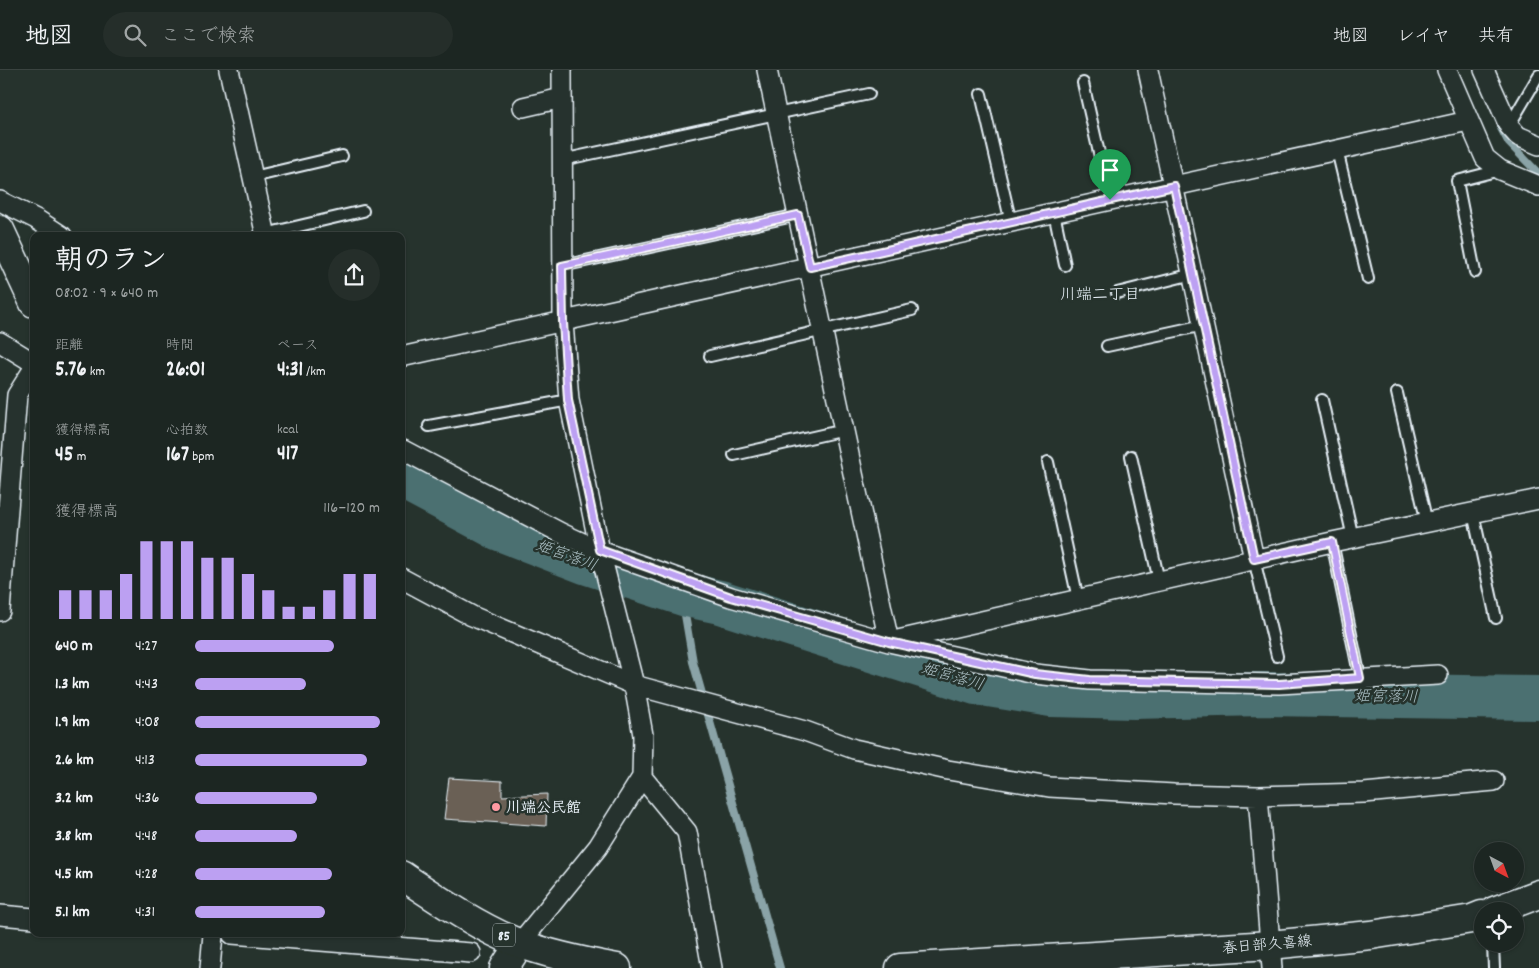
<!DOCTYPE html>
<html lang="ja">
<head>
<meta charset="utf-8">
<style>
	:root { --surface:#1c2622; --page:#252e2a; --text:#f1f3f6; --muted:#a0a5a5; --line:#3a4340; --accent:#bca0f2 }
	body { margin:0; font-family:Dekko,"Klee One",sans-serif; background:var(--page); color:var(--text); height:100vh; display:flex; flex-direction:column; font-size:19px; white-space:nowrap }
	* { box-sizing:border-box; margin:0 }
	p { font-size:16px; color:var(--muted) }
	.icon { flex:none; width:28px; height:28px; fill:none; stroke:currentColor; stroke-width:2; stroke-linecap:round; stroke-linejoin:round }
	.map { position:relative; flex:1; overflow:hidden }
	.panel { position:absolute; left:30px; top:162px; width:375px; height:705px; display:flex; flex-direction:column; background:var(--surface); border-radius:10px; box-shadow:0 1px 4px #0004,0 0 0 1px var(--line) }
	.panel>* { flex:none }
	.needle { width:32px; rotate:139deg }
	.controls { position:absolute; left:1474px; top:772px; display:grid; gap:10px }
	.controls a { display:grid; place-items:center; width:50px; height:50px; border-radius:50%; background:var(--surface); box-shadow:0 1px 4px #0004,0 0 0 1px var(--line); font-size:25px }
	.pin { position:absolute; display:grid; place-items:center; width:42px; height:42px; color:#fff; margin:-51px -21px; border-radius:50% 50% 50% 0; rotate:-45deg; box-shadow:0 0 5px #0007 }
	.pin .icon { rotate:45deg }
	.round { display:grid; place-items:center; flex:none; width:52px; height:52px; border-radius:26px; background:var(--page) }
	.summary { display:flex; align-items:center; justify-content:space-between; height:85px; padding:0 25px }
	h1 { font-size:28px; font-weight:800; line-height:38px }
	.figures { display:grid; grid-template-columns:repeat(3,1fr); gap:8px; height:85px; padding:5px 25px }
	.figures div { display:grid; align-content:center }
	.figures b { font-size:21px; font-weight:800 }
	.figures small { font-size:14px; font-weight:400 }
	.figures p { font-size:14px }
	.chart { height:140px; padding:10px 25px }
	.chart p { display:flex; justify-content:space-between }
	.chart svg { width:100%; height:90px; margin-top:5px; stroke:var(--accent); stroke-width:6 }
	ul { padding:0 25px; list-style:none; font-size:16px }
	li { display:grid; grid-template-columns:80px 60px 1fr; align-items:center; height:38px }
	li i { height:12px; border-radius:6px; background:var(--accent) }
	header { display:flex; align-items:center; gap:30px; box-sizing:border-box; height:70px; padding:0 25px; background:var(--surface); border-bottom:1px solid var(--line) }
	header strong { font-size:24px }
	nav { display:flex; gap:28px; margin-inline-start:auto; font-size:18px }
	.search { width:350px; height:45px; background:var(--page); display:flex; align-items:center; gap:12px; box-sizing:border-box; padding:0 18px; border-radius:28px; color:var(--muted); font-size:19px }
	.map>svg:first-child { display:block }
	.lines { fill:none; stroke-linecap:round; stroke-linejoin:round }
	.stream { stroke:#8aa3a7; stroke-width:8 }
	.river { stroke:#4b6f71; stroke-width:44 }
	.building { fill:#6b6155; stroke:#e8f1f8 }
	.lane-casing { stroke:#e8f1f8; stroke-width:14 }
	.street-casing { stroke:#e8f1f8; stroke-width:22 }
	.secondary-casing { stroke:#e8f1f8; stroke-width:31 }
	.primary-casing { stroke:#e8f1f8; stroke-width:31 }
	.lane { stroke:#26332d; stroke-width:10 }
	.street { stroke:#26332d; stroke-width:19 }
	.secondary { stroke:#26332d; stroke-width:28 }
	.primary { stroke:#26332d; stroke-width:28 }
	.route-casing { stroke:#fff; stroke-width:10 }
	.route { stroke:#bca0f2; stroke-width:6 }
	.poi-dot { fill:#ff9aa2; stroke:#26332d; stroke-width:2 }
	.labels { text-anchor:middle; stroke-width:5; stroke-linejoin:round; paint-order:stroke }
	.shield { fill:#26332d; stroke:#aeb8bb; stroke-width:1 }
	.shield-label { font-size:14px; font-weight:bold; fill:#e8f1f8 }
	.poi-label { font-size:15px; font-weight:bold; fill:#e8f1f8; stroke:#26332d; text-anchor:start }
	.street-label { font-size:15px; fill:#e8f1f8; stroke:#26332d }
	.neighbourhood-label { font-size:16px; fill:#e8f1f8; stroke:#26332d }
	.water-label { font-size:16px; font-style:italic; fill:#a9bdc2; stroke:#26332d }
</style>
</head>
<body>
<header>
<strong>地図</strong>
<div class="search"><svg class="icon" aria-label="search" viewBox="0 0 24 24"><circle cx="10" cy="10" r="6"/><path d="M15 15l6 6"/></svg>ここで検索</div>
<nav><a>地図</a><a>レイヤ</a><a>共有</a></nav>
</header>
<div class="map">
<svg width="1539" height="898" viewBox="0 0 1539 898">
	<rect width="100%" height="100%" fill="#26332d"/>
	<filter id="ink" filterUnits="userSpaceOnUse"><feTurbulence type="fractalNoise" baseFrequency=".02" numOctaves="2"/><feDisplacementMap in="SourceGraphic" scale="10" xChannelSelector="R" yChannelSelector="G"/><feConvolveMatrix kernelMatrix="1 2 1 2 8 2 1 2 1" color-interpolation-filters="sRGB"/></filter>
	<g filter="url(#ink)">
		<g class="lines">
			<path class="stream" d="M 1501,58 L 1509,73 L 1539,104
				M 687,525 L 684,539 L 693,592 L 780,898"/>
			<path class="river" d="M 401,406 L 500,459 L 585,492 L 687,525 L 720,532 L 976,613 L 1051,625 L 1134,627 L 1262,624 L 1539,628"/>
		</g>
		<path class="building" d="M 449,708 L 502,711 L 502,726 L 547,724 L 546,756 L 444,749 Z"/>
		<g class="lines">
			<defs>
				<path id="lane" d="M 1083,13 L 1110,131
					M 981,24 L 1011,153
					M 1509,56 L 1539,5
					M 1337,80 L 1368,209
					M 562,90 L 869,24
					M 253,107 L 342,86
					M 1054,143 L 1065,195
					M 265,164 L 363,141
					M 562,196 L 798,145
					M 1475,202 L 1457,111 L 1500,100
					M 1117,223 L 1193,204
					M 1107,276 L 1204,255
					M 710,286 L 912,240
					M 1397,323 L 1427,453
					M 1322,330 L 1353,468
					M 429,356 L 569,330
					M 734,385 L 844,360
					M 1131,386 L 1159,511
					M 1048,392 L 1078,529
					M 1473,443 L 1496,548
					M 1332,472 L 1360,608
					M 1254,489 L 1277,586
					M 1493,874 L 1494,898"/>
				<path id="street" d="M 229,0 L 266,166
					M 767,0 L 889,572 L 1332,472 L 1539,429
					M 1148,0 L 1254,489
					M 1447,0 L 1485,88 L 1500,100 L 1539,116
					M 1484,0 L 1509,56 L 1518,66 L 1539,75
					M 523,37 L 562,28
					M 0,131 L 36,149 L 62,166
					M 0,272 L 34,293
					M 401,287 L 1468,51
					M 403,380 L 561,463 L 600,481 L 731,527 L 889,572 L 1035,604 L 1090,610 L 1279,614 L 1438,605
					M 401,508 L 472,546 L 634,615 L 805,661 L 854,679 L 948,700 L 1049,717 L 1174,724 L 1258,726 L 1364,723 L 1494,711
					M 0,541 L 17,325 L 34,298
					M 642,707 L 687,762 L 712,898
					M 1258,726 L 1272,898
					M 0,845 L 34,848
					M 232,864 L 471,883
					M 520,873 L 598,777 L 642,707 L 643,665 L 634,615 L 600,481 L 569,330 L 563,252 L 562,0
					M 210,898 L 213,864"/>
				<path id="secondary" d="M 504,898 L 520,873"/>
				<path id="primary" d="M 0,160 L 34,233
					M 401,805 C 437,829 481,859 521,874 C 551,885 585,892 617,898
					M 1494,841 L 1539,824
					M 900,898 L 1270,875 L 1371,865 L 1472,849 L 1482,845"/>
			</defs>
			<use href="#lane" class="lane-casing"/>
			<use href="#street" class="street-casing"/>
			<use href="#secondary" class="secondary-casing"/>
			<use href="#primary" class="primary-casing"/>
			<use href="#lane" class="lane"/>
			<use href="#street" class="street"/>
			<use href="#secondary" class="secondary"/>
			<use href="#primary" class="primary"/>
		</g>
	</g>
	<g class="lines" filter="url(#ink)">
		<defs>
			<path id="route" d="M 1174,116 L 1254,489 L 1332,472 L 1360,608 L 1279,614 L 1090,610 L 1035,604 L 889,572 L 731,527 L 600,480 L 568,330 L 563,252 L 562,196 L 798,145 L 810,197 Z"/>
		</defs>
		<use href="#route" class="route-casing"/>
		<use href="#route" class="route"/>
	</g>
	<circle class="poi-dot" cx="496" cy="737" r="5"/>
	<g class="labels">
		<rect class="shield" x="493" y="853.5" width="22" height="23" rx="4"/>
		<g class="shield-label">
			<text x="504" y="870">85</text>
		</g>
		<g class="poi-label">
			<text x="506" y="742">川端公民館</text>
		</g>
		<g class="street-label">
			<text transform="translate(1267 874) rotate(-5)" y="5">春日部久喜線</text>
		</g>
		<g class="neighbourhood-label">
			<text x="1100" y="229">川端二丁目</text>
		</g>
		<g class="water-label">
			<text transform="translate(567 484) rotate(20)" y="6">姫宮落川</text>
			<text transform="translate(953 605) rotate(16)" y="6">姫宮落川</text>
			<text transform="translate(1386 625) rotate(1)" y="6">姫宮落川</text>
		</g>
	</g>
</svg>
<div class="controls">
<a><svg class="needle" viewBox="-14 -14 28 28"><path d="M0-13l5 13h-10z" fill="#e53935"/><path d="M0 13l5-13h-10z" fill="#a0a5a5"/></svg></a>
<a><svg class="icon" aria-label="locate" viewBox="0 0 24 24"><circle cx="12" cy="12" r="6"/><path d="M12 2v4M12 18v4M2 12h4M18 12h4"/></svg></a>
</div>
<div class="pin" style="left:1110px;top:130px;background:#1e9e55"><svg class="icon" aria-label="arrive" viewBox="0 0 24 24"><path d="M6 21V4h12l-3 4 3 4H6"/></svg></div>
<section class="panel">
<div class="summary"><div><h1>朝のラン</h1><p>08:02 · 9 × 640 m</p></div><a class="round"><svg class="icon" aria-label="share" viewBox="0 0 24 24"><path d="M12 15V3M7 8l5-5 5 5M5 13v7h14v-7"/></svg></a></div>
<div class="figures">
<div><p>距離</p><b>5.76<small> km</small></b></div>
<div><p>時間</p><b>26:01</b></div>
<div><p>ペース</p><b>4:31<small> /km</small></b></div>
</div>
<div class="figures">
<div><p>獲得標高</p><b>45<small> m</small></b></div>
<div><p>心拍数</p><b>167<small> bpm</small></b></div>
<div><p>kcal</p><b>417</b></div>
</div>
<div class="chart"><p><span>獲得標高</span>116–120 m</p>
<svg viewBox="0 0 160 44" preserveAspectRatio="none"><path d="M5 44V30M15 44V30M25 44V30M35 44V22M45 44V6M55 44V6M65 44V6M75 44V14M85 44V14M95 44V22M105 44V30M115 44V38M125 44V38M135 44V30M145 44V22M155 44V22"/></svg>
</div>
<ul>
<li><b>640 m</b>4:27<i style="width:75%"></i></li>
<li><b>1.3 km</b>4:43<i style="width:60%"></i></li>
<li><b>1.9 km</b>4:08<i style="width:100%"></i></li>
<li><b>2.6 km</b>4:13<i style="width:93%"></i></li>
<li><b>3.2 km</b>4:36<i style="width:66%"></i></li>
<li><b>3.8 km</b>4:48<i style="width:55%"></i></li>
<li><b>4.5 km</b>4:28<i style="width:74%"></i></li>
<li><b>5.1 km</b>4:31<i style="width:70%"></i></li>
</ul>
</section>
</div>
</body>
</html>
